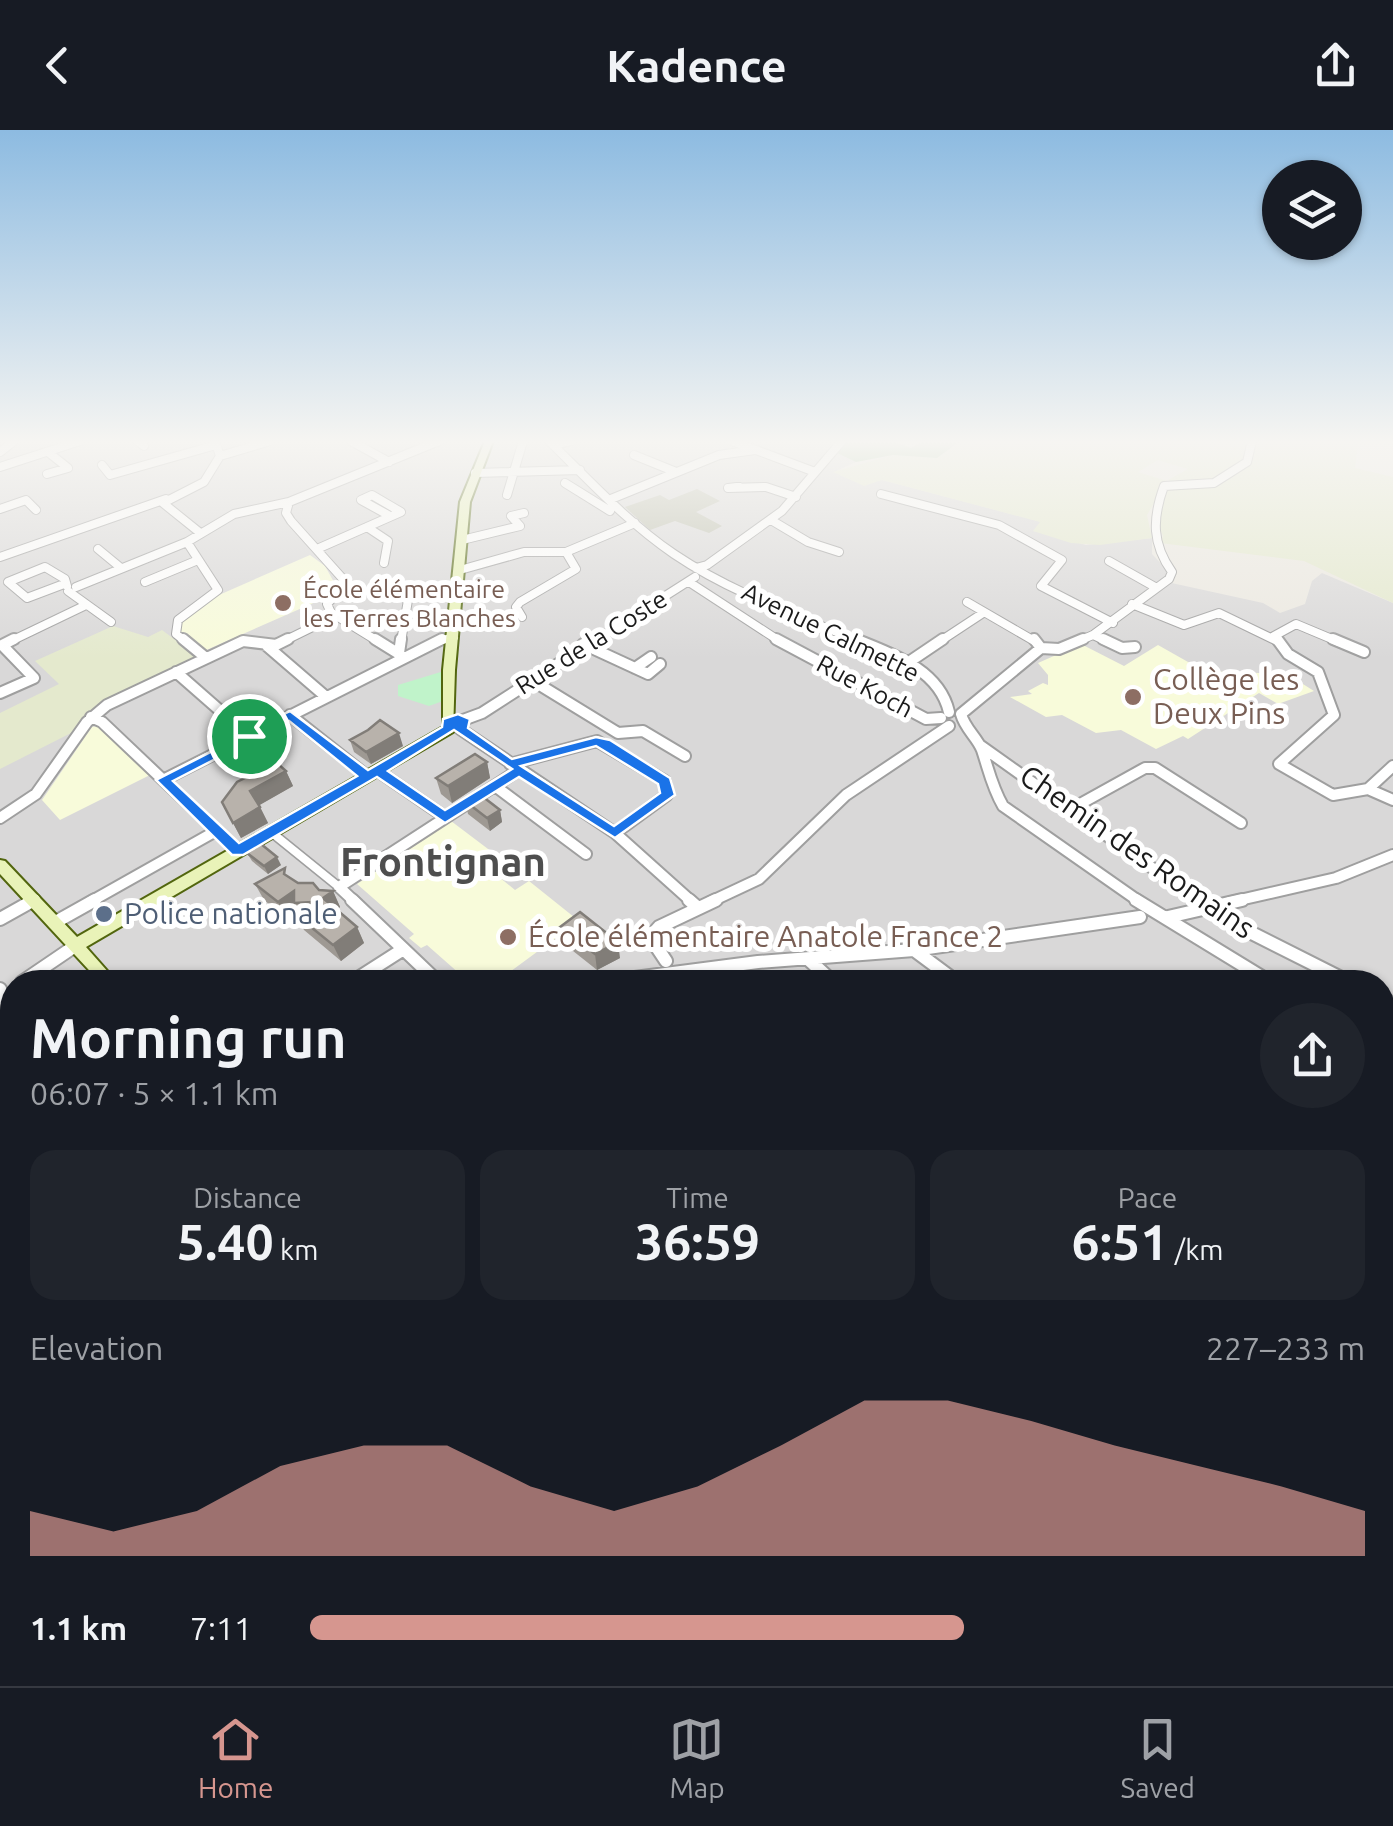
<!DOCTYPE html>
<html lang="en">
<head>
<meta charset="utf-8">
<style>
	:root { --surface:#171b24; --page:#20242c; --text:#f1f3f6; --muted:#9ea1a6; --line:#363941; --accent:#d6968f }
	body { margin:0; font-family:Ubuntu,sans-serif; background:var(--page); color:var(--text); height:100vh; display:flex; flex-direction:column; font-size:38px; white-space:nowrap }
	* { box-sizing:border-box; margin:0 }
	p { font-size:32px; color:var(--muted) }
	.icon { flex:none; width:55px; height:55px; fill:none; stroke:currentColor; stroke-width:2; stroke-linecap:round; stroke-linejoin:round }
	.map { position:relative; flex:1; overflow:hidden }
	.panel { position:absolute; left:0px; top:840px; width:1395px; height:718px; display:flex; flex-direction:column; background:var(--surface); border-radius:40px 40px 0 0; box-shadow:0 2px 8px #0004 }
	.panel>* { flex:none }
	.controls { position:absolute; left:1262px; top:30px; display:grid; gap:20px }
	.controls a { display:grid; place-items:center; width:100px; height:100px; border-radius:50%; background:var(--surface); box-shadow:0 2px 8px #0004; font-size:50px }
	.pin { position:absolute; display:grid; place-items:center; width:85px; height:85px; color:#fff; margin:-42px; border:5px solid #fff; border-radius:50%; box-shadow:0 2px 10px #0007 }
	.round { display:grid; place-items:center; flex:none; width:105px; height:105px; border-radius:52px; background:var(--page) }
	.headline { display:flex; align-items:center; justify-content:space-between; height:170px; padding:0 30px }
	h1 { font-size:55px; font-weight:700; line-height:75px }
	.stats { display:grid; grid-template-columns:repeat(3,1fr); gap:15px; height:170px; padding:10px 30px }
	.stats div { display:grid; align-content:center; border-radius:25px; background:var(--page); text-align:center }
	.stats b { font-size:50px; font-weight:700 }
	.stats small { font-size:28px; font-weight:400 }
	.stats p { font-size:28px }
	.chart { height:280px; padding:20px 30px }
	.chart p { display:flex; justify-content:space-between }
	.chart svg { width:100%; height:180px; margin-top:10px; fill:var(--accent); opacity:.7 }
	ul { padding:0 30px; list-style:none; font-size:32px }
	li { display:grid; grid-template-columns:160px 120px 1fr; align-items:center; height:75px }
	li i { height:25px; border-radius:12px; background:var(--accent) }
	header { display:flex; justify-content:space-between; align-items:center; height:130px; padding:0 30px; background:var(--surface); font-size:45px; font-weight:700 }
	.tabs { display:flex; justify-content:space-around; align-items:center; height:140px; border-top:2px solid var(--line); background:var(--surface); font-size:28px; color:var(--muted) }
	.tabs a { display:grid; justify-items:center; gap:5px }
	.tabs .active { color:var(--accent) }
	.map>svg:first-child { display:block }
	.residential { fill:#d9d8d8; fill-rule:evenodd }
	.education { fill:#f8fbda }
	.construction { fill:#bdbfae }
	.farmland { fill:#e4e9cd }
	.forest { fill:#a1c799 }
	.park { fill:#c0f3ca }
	.lines { fill:none; stroke-linecap:round; stroke-linejoin:round }
	.pedestrian-casing { stroke:#9f9f9f; stroke-width:11 }
	.minor-far3-casing { stroke:#9f9f9f; stroke-width:10 }
	.minor-far2-casing { stroke:#9f9f9f; stroke-width:14 }
	.minor-far1-casing { stroke:#9f9f9f; stroke-width:16 }
	.minor-casing { stroke:#9f9f9f; stroke-width:20 }
	.secondary-casing { stroke:#52660e; stroke-width:4 }
	.pedestrian { stroke:#fff; stroke-width:8 }
	.minor-far3 { stroke:#fff; stroke-width:8 }
	.minor-far2 { stroke:#fff; stroke-width:10 }
	.minor-far1 { stroke:#fff; stroke-width:12 }
	.minor { stroke:#fff; stroke-width:16 }
	.secondary { fill:#e9f3b8; fill-rule:evenodd }
	.wall { fill:#9e9993 }
	.shaded-wall { fill:#817d78 }
	.building { fill:#b8b2ab; stroke:#817d78; stroke-width:2.5 }
	.route { fill:#1a73e8; stroke:#fff; stroke-width:2.5; fill-rule:evenodd }
	.education-dot { fill:#8d6e63; stroke:#fff; stroke-width:4 }
	.service-dot { fill:#5c6f8a; stroke:#fff; stroke-width:4 }
	.labels { text-anchor:middle; stroke-width:10; stroke-linejoin:round; paint-order:stroke }
	.far-education-label { font-size:25px; fill:#785e54; stroke:#fff; text-anchor:start }
	.far-street-label { font-size:25px; fill:#1b1b1b; stroke:#fff }
	.education-label { font-size:30px; fill:#785e54; stroke:#fff; text-anchor:start }
	.street-label { font-size:30px; fill:#1b1b1b; stroke:#fff }
	.service-label { font-size:30px; fill:#4e5e75; stroke:#fff; text-anchor:start }
	.district-label { font-size:40px; font-weight:bold; fill:#4e4e4e; stroke:#fff }
</style>
</head>
<body>
<header><svg class="icon" aria-label="back" viewBox="0 0 24 24"><path d="M15 5l-7 7 7 7"/></svg>Kadence<svg class="icon" aria-label="share" viewBox="0 0 24 24"><path d="M12 15V3M7 8l5-5 5 5M5 13v7h14v-7"/></svg></header>
<div class="map">
<svg width="1393" height="1556" viewBox="0 0 1393 1556">
	<rect width="100%" height="100%" fill="#ece9e1"/>
	<path class="residential" d="M 0,311 L 842,311 L 835,322 L 856,332 L 834,342 L 882,350 L 1042,392 L 1034,401 L 1086,415 L 1152,408 L 1152,424 L 1167,440 L 1167,452 L 1263,473 L 1280,483 L 1305,474 L 1312,451 L 1322,443 L 1393,473 L 1393,1556 L 0,1556 ZM 12,852 L 1382,852 L 1382,1545 L 12,1545 Z"/>
	<path class="education" d="M 310,425 L 325,436 L 335,454 L 318,471 L 204,521 L 181,503 L 178,497 L 182,490 L 219,465 Z
		M 1081,514 L 1124,536 L 1158,515 L 1204,541 L 1287,544 L 1314,561 L 1278,574 L 1259,563 L 1188,609 L 1183,606 L 1156,619 L 1121,600 L 1096,603 L 1062,585 L 1046,587 L 1010,567 L 1032,564 L 1028,561 L 1043,553 L 1048,555 L 1048,545 L 1038,533 Z
		M 99,596 L 150,645 L 60,690 L 42,670 L 92,597 Z
		M 451,691 L 496,725 L 507,721 L 517,728 L 493,742 L 515,760 L 529,751 L 579,791 L 496,852 L 469,852 L 427,815 L 421,818 L 409,808 L 414,804 L 357,754 Z"/>
	<path class="construction" d="M 697,359 L 720,371 L 696,382 L 722,396 L 709,403 L 675,391 L 650,400 L 625,377 L 660,365 L 669,370 Z"/>
	<path class="farmland" d="M 960,311 L 1250,311 L 1245,332 L 1212,352 L 1173,352 L 1168,350 L 1188,339 L 1158,330 L 1138,342 L 1167,351 L 1147,385 L 1152,408 L 1100,415 L 1071,413 L 1033,401 L 1040,392 L 882,350 L 864,356 L 833,342 L 893,325 L 937,328 Z
		M 1256,311 L 1393,311 L 1393,315 L 1358,313 L 1355,338 L 1393,347 L 1393,473 L 1304,431 L 1160,413 L 1163,406 L 1157,391 L 1167,356 L 1216,353 L 1241,342 L 1254,325 Z
		M 113,496 L 148,507 L 162,500 L 194,524 L 194,529 L 97,576 L 71,603 L 0,639 L 0,583 L 59,554 L 35,531 Z"/>
	<path class="forest" d="M 848,311 L 893,311 L 911,318 L 923,311 L 960,311 L 937,328 L 893,325 L 856,332 L 835,322 Z"/>
	<path class="park" d="M 444,541 L 443,571 L 429,576 L 398,566 L 398,555 Z"/>
	<g class="lines">
		<defs>
			<path id="pedestrian" d="M 271,702 L 339,757"/>
			<path id="minor-far3" d="M 138,311 L 144,316
				M 351,311 L 389,332
				M 549,311 C 589,350 627,392 674,424 C 730,462 798,486 861,512
				M 732,311 L 815,342
				M 553,315 L 571,311
				M 0,322 L 14,311
				M 634,325 L 676,342
				M 220,326 L 270,311
				M 102,335 L 110,345 L 216,315
				M 0,337 L 80,311
				M 475,343 L 580,340
				M 47,344 L 68,338 L 48,322
				M 565,353 L 610,381
				M 739,357 L 728,358 L 766,357 L 796,367
				M 881,364 L 999,395 L 1062,430 L 1041,456 L 1113,493
				M 507,365 L 523,311
				M 611,369 L 719,325 L 755,320
				M 0,379 L 26,370 L 36,380
				M 771,390 L 808,412 L 839,422
				M 367,397 L 388,411 L 384,433
				M 199,402 L 163,373 L 204,352 L 220,326 L 215,311
				M 462,410 L 520,396 L 511,386 L 524,383
				M 98,419 L 121,438
				M 317,419 L 401,382 L 372,365 L 361,370 L 390,386
				M 0,427 L 166,369
				M 1109,431 L 1155,457
				M 696,438 L 707,435 L 782,381 L 842,311
				M 460,440 L 524,422 L 566,422 L 635,393
				M 145,452 L 198,430
				M 689,452 L 781,512
				M 64,454 L 27,468 L 8,452 L 45,437 L 65,449 L 67,456
				M 76,457 L 187,412
				M 68,461 L 111,492
				M 967,472 L 1036,512
				M 1132,474 L 1184,495 L 1219,483 L 1279,512
				M 335,485 L 379,512
				M 522,487 L 516,477 L 520,472 L 576,439 L 566,422
				M 1093,505 L 1108,512
				M 1274,506 L 1296,494 L 1339,512
				M 9,512 L 84,476
				M 186,512 L 176,504 L 178,490 L 218,460 L 187,412 L 234,384 L 289,372
				M 241,512 L 250,512
				M 282,512 L 333,487 L 327,474 L 341,459 L 343,449 L 291,391 L 286,383 L 289,372 L 439,311
				M 401,512 L 408,470
				M 435,512 L 454,507
				M 593,512 L 695,447
				M 939,512 L 983,483
				M 1076,512 L 1093,505 L 1169,449 L 1172,442 C 1152,414 1152,389 1164,356 L 1214,353 L 1247,332 L 1252,311"/>
			<path id="minor-far2" d="M 183,509 L 206,528
				M 375,509 L 404,527
				M 776,509 L 926,589 L 941,588
				M 855,509 C 892,524 939,539 949,582
				M 1034,509 L 1041,518
				M 1103,509 L 1122,518 L 1135,517
				M 1277,509 L 1288,524 L 1318,542 L 1334,585 L 1279,634 L 1333,665 L 1368,659 L 1393,670
				M 1333,509 L 1364,522
				M 583,514 L 648,544 L 660,534
				M 267,516 L 325,566
				M 399,523 L 401,509
				M 906,534 L 943,509
				M 635,538 L 651,527
				M 176,542 L 249,606
				M 530,549 L 618,603 L 643,601 L 685,626
				M 0,563 L 34,548 L 2,515 L 14,509
				M 961,584 L 1041,518 L 1059,519 L 1083,509
				M 961,584 C 965,599 977,607 982,620 C 989,641 992,657 1003,676 L 1140,772
				M 290,585 L 367,646
				M 91,587 L 102,592 L 238,721
				M 463,590 L 482,583 L 597,509
				M 460,599 L 615,703 L 692,772
				M 981,616 L 1200,772
				M 510,634 L 597,611 L 665,651 L 667,665 L 615,703
				M 378,641 L 445,687
				M 163,650 L 442,509
				M 495,656 L 586,724
				M 1368,659 L 1393,636
				M 1071,679 L 1145,638 L 1155,638 L 1241,693
				M 0,688 L 36,664 L 87,592 L 107,575 L 243,511 L 276,515 L 288,509
				M 30,772 L 34,770
				M 90,772 L 216,701
				M 355,772 L 339,757 L 519,640
				M 710,772 L 759,749 L 846,665 L 949,596
				M 1231,772 L 1336,748 L 1393,725"/>
			<path id="minor-far1" d="M 352,770 L 438,852
				M 689,770 L 697,777
				M 1136,770 L 1270,852
				M 1196,770 L 1222,788 L 1349,852
				M 1168,787 L 1242,770
				M 0,789 L 34,770
				M 54,793 L 95,770
				M 914,820 L 957,852
				M 808,829 L 833,852
				M 666,831 L 650,807 L 659,797 L 716,770
				M 22,852 L 75,816
				M 352,852 L 402,820
				M 604,852 L 758,832 L 914,820 L 1140,787
				M 0,859 L 12,886
				M 1382,868 L 1393,874
				M 0,911 L 12,902
				M 1382,923 L 1393,930
				M 0,933 L 12,928
				M 0,1002 L 12,993
				M 1382,1028 L 1393,1028
				M 1382,1061 L 1393,1077
				M 0,1091 L 11,1079"/>
			<path id="minor" d="M 1382,1177 L 1393,1154
				M 1382,1235 L 1393,1242
				M 0,1520 L 13,1556
				M 908,1545 L 932,1556
				M 1341,1545 L 1341,1556
				M 34,1556 L 41,1545
				M 181,1556 L 197,1545
				M 591,1556 L 607,1545
				M 864,1556 L 867,1545"/>
			<path id="secondary" d="M 485,311 L 493,311 L 470,372 L 455,540 L 453,602 L 86,817 L 117,852 L 100,852 L 0,744 L 0,730 L 5,731 L 77,807 L 443,597 L 443,540 L 460,372 Z
				M 12,1127 L 12,1169 L 7,1175 L 0,1178 C 0,1160 0,1136 12,1127 Z
				M 1132,1545 L 1172,1545 L 1176,1547 L 1180,1556 L 1140,1556 L 1136,1554 Z"/>
		</defs>
		<use href="#pedestrian" class="pedestrian-casing"/>
		<use href="#minor-far3" class="minor-far3-casing"/>
		<use href="#minor-far2" class="minor-far2-casing"/>
		<use href="#minor-far1" class="minor-far1-casing"/>
		<use href="#minor" class="minor-casing"/>
		<use href="#secondary" class="secondary-casing"/>
		<use href="#pedestrian" class="pedestrian"/>
		<use href="#minor-far3" class="minor-far3"/>
		<use href="#minor-far2" class="minor-far2"/>
		<use href="#minor-far1" class="minor-far1"/>
		<use href="#minor" class="minor"/>
		<use href="#secondary" class="secondary"/>
	</g>
	<path class="wall" d="M 350,610 L 403,616 L 371,634 L 354,622 Z
		M 236,631 L 286,641 L 293,656 L 259,675 L 268,693 L 241,708 L 222,672 L 245,648 Z
		M 487,632 L 490,648 L 452,673 L 441,664 L 436,648 Z
		M 465,671 L 500,680 L 502,692 L 490,701 L 468,684 Z
		M 247,723 L 281,735 L 268,744 L 252,731 Z
		M 290,748 L 298,753 L 319,760 L 333,761 L 340,777 L 337,780 L 357,797 L 364,813 L 341,831 L 304,800 L 295,784 L 299,782 L 298,780 L 286,788 L 264,770 L 255,754 Z
		M 560,797 L 620,828 L 597,840 L 563,813 Z"/>
	<path class="shaded-wall" d="M 399,603 L 403,616 L 371,634 L 366,622 Z
		M 487,632 L 490,648 L 452,673 L 448,656 Z
		M 286,641 L 293,656 L 258,676 L 250,661 Z
		M 260,677 L 268,693 L 241,708 L 233,693 Z
		M 500,680 L 502,692 L 490,701 L 487,688 Z
		M 277,727 L 281,735 L 268,744 L 264,736 Z
		M 294,761 L 294,773 L 298,780 L 286,788 L 278,772 Z
		M 333,761 L 340,777 L 331,784 L 323,768 Z
		M 357,797 L 364,813 L 341,831 L 333,815 Z
		M 618,812 L 620,828 L 597,840 L 595,824 Z"/>
	<path class="building" d="M 380,590 L 399,603 L 366,622 L 350,610 L 368,600 Z
		M 261,619 L 286,641 L 250,661 L 260,677 L 233,693 L 222,672 L 237,652 L 251,645 L 236,631 L 243,623 Z
		M 475,624 L 487,632 L 448,656 L 436,648 Z
		M 478,663 L 500,680 L 487,688 L 465,671 Z
		M 261,714 L 277,727 L 264,736 L 247,723 Z
		M 285,738 L 284,744 L 298,753 L 313,753 L 319,760 L 333,761 L 323,768 L 357,797 L 333,815 L 295,784 L 313,772 L 294,773 L 294,761 L 278,772 L 255,754 Z
		M 580,782 L 618,812 L 595,824 L 560,797 Z
		M 749,1545 L 815,1545 L 835,1556 L 746,1556 Z"/>
	<linearGradient id="sky" x2="0" y2="1"><stop stop-color="#8dbbe1"/><stop offset="0.59" stop-color="#f6f5f2"/><stop offset="1" stop-color="#f6f5f2" stop-opacity="0"/></linearGradient>
	<rect width="1393" height="529" fill="url(#sky)"/>
	<path class="route" d="M 290,581 L 368,640 L 442,597 L 443,589 L 458,584 L 470,589 L 468,598 L 512,629 L 596,607 L 610,610 L 670,648 L 675,665 L 615,708 L 519,647 L 445,693 L 377,647 L 243,725 L 232,725 L 156,650 ZM 289,591 L 357,646 L 239,713 L 173,651 ZM 454,600 L 512,639 L 445,680 L 388,641 ZM 596,616 L 658,654 L 660,663 L 614,696 L 521,636 Z"/>
	<g class="education-dot">
		<circle cx="283" cy="473" r="10"/>
		<circle cx="1133" cy="567" r="10"/>
		<circle cx="508" cy="807" r="10"/>
	</g>
	<circle class="service-dot" cx="104" cy="784" r="10"/>
	<g class="labels">
		<g class="far-education-label">
			<text x="303" y="468">École élémentaire<tspan x="303" dy="29">les Terres Blanches</tspan></text>
		</g>
		<g class="far-street-label">
			<text transform="translate(831 502) rotate(26)" y="9">Avenue Calmette</text>
			<text transform="translate(591 512) rotate(-32)" y="9">Rue de la Coste</text>
			<text transform="translate(865 556) rotate(28)" y="9">Rue Koch</text>
		</g>
		<g class="education-label">
			<text x="1153" y="560">Collège les<tspan x="1153" dy="34">Deux Pins</tspan></text>
			<text x="528" y="817">École élémentaire Anatole France 2</text>
		</g>
		<g class="street-label">
			<text transform="translate(1137 722) rotate(35)" y="10">Chemin des Romains</text>
		</g>
		<g class="service-label">
			<text x="124" y="794">Police nationale</text>
		</g>
		<g class="district-label">
			<text x="443" y="746">Frontignan</text>
		</g>
	</g>
</svg>
<div class="controls">
<a><svg class="icon" aria-label="layers" viewBox="0 0 24 24"><path d="M12 4l9 5-9 5-9-5zM3 14l9 5 9-5"/></svg></a>
</div>
<div class="pin" style="left:249px;top:606px;background:#1e9e55"><svg class="icon" aria-label="arrive" viewBox="0 0 24 24"><path d="M6 21V4h12l-3 4 3 4H6"/></svg></div>
<section class="panel">
<div class="headline"><div><h1>Morning run</h1><p>06:07 · 5 × 1.1 km</p></div><a class="round"><svg class="icon" aria-label="share" viewBox="0 0 24 24"><path d="M12 15V3M7 8l5-5 5 5M5 13v7h14v-7"/></svg></a></div>
<div class="stats">
<div><p>Distance</p><b>5.40<small> km</small></b></div>
<div><p>Time</p><b>36:59</b></div>
<div><p>Pace</p><b>6:51<small> /km</small></b></div>
</div>
<div class="chart"><p><span>Elevation</span>227–233 m</p>
<svg viewBox="0 0 160 44" preserveAspectRatio="none"><path d="M0 44V33L10 38L20 33L30 22L40 17L50 17L60 27L70 33L80 27L90 17L100 6L110 6L120 11L130 17L140 22L150 27L160 33V44z"/></svg>
</div>
<ul>
<li><b>1.1 km</b>7:11<i style="width:62%"></i></li>
</ul>
</section>
</div>
<nav class="tabs">
<a class="active"><svg class="icon" aria-label="home" viewBox="0 0 24 24"><path d="M3 11l9-7 9 7M6 9v11h12V9"/></svg>Home</a>
<a><svg class="icon" aria-label="map" viewBox="0 0 24 24"><path d="M3 6l6-2 6 2 6-2v14l-6 2-6-2-6 2zM9 4v14M15 6v14"/></svg>Map</a>
<a><svg class="icon" aria-label="saved" viewBox="0 0 24 24"><path d="M7 4h10v16l-5-4-5 4z"/></svg>Saved</a>
</nav>
</body>
</html>
